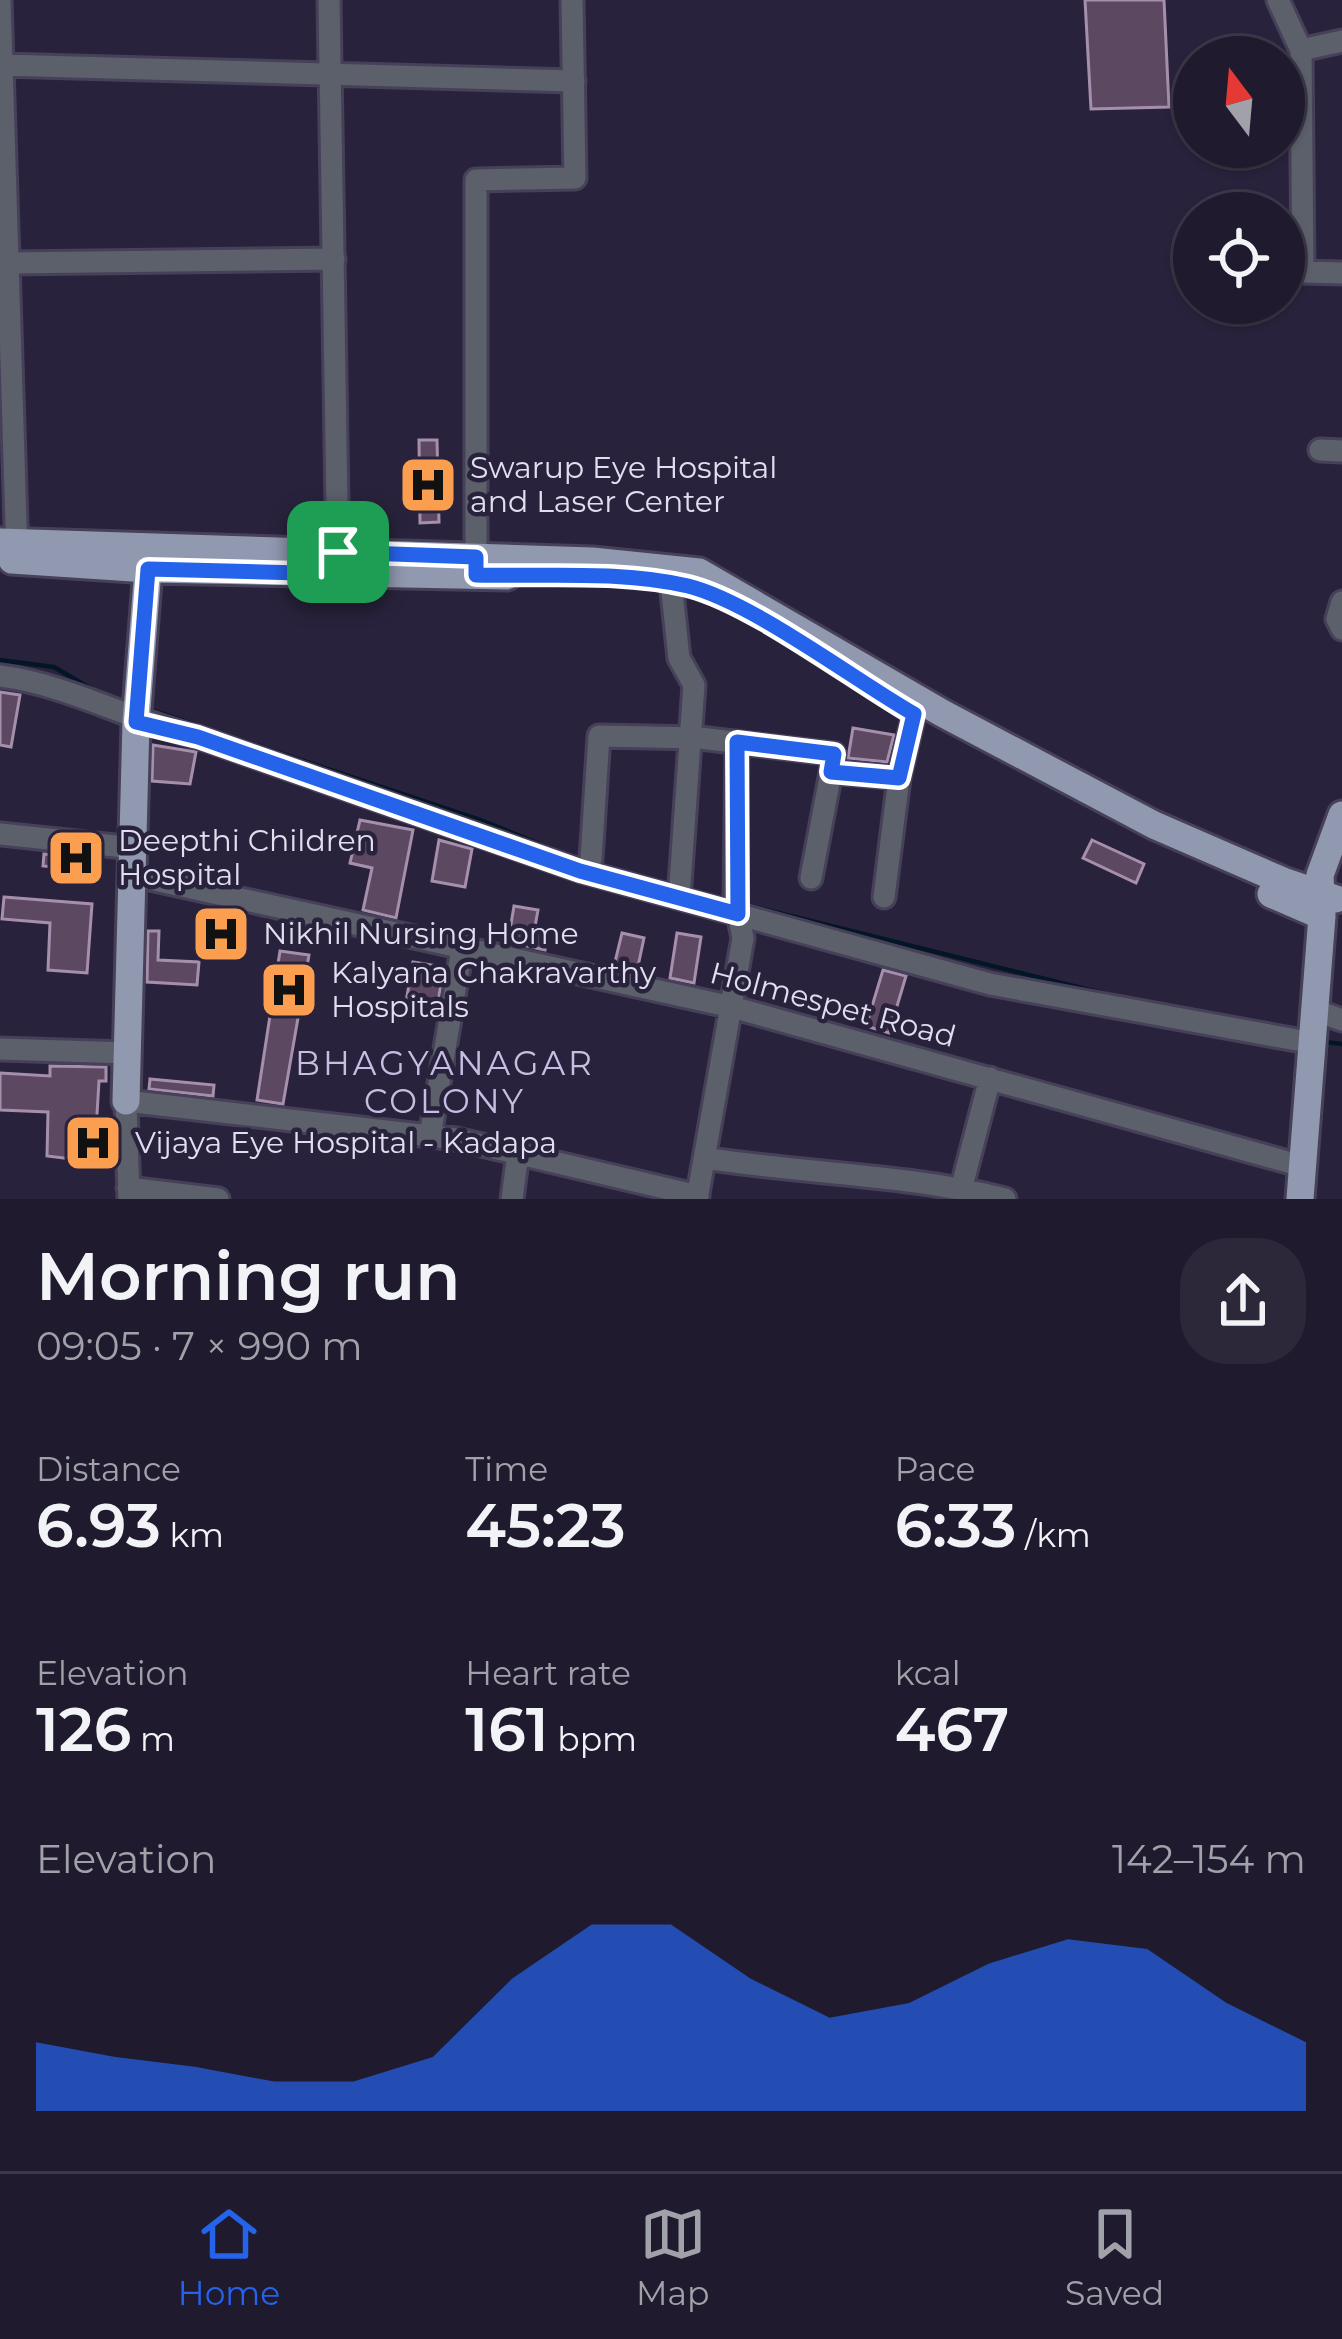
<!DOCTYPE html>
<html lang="en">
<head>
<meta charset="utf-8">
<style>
	:root { --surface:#1f1a2d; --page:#2c2739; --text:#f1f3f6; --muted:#a1a1aa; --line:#3c3849; --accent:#2563eb }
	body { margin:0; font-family:Montserrat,sans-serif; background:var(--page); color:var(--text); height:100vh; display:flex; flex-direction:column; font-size:45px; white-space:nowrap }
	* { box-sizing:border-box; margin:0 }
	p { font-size:39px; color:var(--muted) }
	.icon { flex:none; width:66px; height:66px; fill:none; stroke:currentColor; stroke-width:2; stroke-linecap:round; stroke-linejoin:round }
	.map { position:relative; height:1199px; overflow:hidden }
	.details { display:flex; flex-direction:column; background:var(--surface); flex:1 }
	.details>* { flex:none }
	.needle { width:78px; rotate:344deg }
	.tools { position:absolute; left:1173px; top:36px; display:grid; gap:24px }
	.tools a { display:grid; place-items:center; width:132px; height:132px; border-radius:50%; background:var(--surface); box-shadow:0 3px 9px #0004,0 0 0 3px var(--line); font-size:60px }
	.pin { position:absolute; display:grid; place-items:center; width:102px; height:102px; color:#fff; margin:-51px; border-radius:24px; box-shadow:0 6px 18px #0006 }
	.round { display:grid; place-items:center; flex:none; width:126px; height:126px; border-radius:48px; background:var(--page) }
	.headline { display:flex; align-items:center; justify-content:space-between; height:204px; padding:0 36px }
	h1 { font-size:66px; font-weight:600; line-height:90px }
	.figures { display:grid; grid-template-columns:repeat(3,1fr); gap:18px; height:204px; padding:12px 36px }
	.figures div { display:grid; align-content:center }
	.figures b { font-size:60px; font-weight:600 }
	.figures small { font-size:33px; font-weight:400 }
	.figures p { font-size:33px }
	.chart { height:336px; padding:24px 36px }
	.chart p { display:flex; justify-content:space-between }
	.chart svg { width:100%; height:216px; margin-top:12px; fill:var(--accent); opacity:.7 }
	.tabs { display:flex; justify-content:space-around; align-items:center; height:168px; border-top:3px solid var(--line); background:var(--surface); font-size:33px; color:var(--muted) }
	.tabs a { display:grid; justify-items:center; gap:6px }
	.tabs .selected { color:var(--accent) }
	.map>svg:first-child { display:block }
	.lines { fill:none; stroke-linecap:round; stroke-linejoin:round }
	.stream { stroke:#031626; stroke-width:4.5 }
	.building { fill:#5c4861; stroke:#a68fac; stroke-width:3 }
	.minor-casing { stroke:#464059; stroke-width:27 }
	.major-casing { stroke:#464059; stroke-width:33 }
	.minor { stroke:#5c606b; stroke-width:21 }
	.major { stroke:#9199b0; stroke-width:27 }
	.route-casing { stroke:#fff; stroke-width:24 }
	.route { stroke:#2563eb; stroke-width:15 }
	.labels { text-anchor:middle; stroke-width:9; stroke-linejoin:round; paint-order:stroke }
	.poi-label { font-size:30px; fill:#e1deef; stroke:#29223c; text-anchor:start }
	.street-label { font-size:30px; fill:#e1deef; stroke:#29223c }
	.neighbourhood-label { font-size:33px; letter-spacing:3px; fill:#c6bfe1; stroke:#29223c }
</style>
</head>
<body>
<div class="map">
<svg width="1342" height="1199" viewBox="0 0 1342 1199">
	<rect width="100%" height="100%" fill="#29223c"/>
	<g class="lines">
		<path class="stream" d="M 0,660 L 54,667 L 100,694
			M 145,708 L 483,821 L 559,852
			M 743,904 L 1122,998
			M 1325,1042 L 1342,1044"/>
	</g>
	<path class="building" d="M 1085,0 L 1164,0 L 1169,107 L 1091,109 Z
		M 419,440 L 437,440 L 439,522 L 420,523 Z
		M 0,692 L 20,695 L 11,747 L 0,745 Z
		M 853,728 L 894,735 L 887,762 L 848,758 Z
		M 153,745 L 196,752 L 190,784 L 152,781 Z
		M 360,820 L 413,830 L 396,918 L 363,910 L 372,868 L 350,863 Z
		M 439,840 L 472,849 L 465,887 L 432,881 Z
		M 1092,840 L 1144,864 L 1136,883 L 1083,858 Z
		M 44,854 L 94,859 L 93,871 L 43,866 Z
		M 4,897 L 92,904 L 87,973 L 48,970 L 50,923 L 2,919 Z
		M 514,906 L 538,910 L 534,932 L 547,934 L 545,950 L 508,942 Z
		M 148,931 L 159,931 L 158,960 L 199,962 L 197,985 L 147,982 Z
		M 622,933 L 644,938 L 637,971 L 614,966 Z
		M 677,933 L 701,937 L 694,983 L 670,978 Z
		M 280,951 L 309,955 L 283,1104 L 257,1100 Z
		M 413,962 L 444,967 L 435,1019 L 404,1013 Z
		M 883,970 L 906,976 L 889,1033 L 866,1026 Z
		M 50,1066 L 106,1067 L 106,1081 L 99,1081 L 96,1131 L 105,1131 L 104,1163 L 47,1156 L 48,1112 L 0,1110 L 0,1073 L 50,1076 Z
		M 150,1079 L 214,1085 L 213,1096 L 149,1089 Z"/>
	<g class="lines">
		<defs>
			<path id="minor" d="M 0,0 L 17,557
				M 329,0 L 338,568
				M 1278,0 L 1301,50 L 1303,272 L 1342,273
				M 1301,50 L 1342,41
				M 2,65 L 574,81
				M 9,263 L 334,259
				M 1320,450 L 1342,451
				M 476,569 L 476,180 L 575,178 L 572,0
				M 671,583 L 679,658 L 694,685 L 679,898
				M 1342,602 L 1337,619 L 1342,629
				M 0,676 C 70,685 131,721 198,737 L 581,871 L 990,984 L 1302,1041
				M 0,834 L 134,848
				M 591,859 L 599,736 L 700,738 L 834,754 L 831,772 L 899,778 L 914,714
				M 132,875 L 732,1007 L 1302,1166
				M 811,878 L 831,772
				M 884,897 L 899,778
				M 1314,1010 L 1342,1020
				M 0,1049 L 127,1053
				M 430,1136 L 462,949
				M 705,1158 C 805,1174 907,1174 1005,1199
				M 128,1188 L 218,1199
				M 961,1190 L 990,1078
				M 129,1199 L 126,1101 L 456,1139 L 698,1196
				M 512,1199 L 518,1153
				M 697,1199 L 743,938 L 735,899 L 737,742"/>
			<path id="major" d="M 0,542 L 592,561 L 699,572 L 942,713 L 1154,825 L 1283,881 L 1336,899
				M 12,560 L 148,569 L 507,576
				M 1271,894 L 1322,916
				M 126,1101 L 136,722 L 148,569
				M 1300,1199 L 1322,916 L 1320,875 L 1342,815"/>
		</defs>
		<use href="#minor" class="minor-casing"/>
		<use href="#major" class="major-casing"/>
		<use href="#minor" class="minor"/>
		<use href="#major" class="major"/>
	</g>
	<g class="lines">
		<defs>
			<path id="route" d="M 338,552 L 476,557 L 476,575 C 545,577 621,570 688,586 C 752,602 853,679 914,714 L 899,778 L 831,772 L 834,754 L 737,742 L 738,914 L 580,871 L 198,737 L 136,722 L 148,569 L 338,574 Z"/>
		</defs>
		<use href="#route" class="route-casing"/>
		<use href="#route" class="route"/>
	</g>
	<defs>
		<symbol id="hospital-square" viewBox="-11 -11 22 22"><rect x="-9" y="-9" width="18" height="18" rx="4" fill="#fb9e50" stroke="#29223c"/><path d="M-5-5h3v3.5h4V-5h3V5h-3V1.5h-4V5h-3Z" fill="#111"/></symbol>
	</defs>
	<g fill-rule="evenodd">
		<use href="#hospital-square" x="395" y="452" width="66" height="66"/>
		<use href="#hospital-square" x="43" y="825" width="66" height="66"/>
		<use href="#hospital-square" x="188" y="901" width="66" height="66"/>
		<use href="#hospital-square" x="256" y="957" width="66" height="66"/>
		<use href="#hospital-square" x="60" y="1110" width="66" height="66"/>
	</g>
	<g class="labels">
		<g class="poi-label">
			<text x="470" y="478">Swarup Eye Hospital<tspan x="470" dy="34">and Laser Center</tspan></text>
			<text x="118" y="851">Deepthi Children<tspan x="118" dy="34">Hospital</tspan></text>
			<text x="263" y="944">Nikhil Nursing Home</text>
			<text x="331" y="983">Kalyana Chakravarthy<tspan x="331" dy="34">Hospitals</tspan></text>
			<text x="135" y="1153">Vijaya Eye Hospital - Kadapa</text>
		</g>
		<g class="street-label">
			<text transform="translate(833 1005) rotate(15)" y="10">Holmespet Road</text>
		</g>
		<g class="neighbourhood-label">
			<text x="445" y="1075">BHAGYANAGAR<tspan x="445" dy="38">COLONY</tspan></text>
		</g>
	</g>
</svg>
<div class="tools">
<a><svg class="needle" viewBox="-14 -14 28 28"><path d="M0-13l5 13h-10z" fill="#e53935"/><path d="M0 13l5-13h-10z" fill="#a1a1aa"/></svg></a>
<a><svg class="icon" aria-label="locate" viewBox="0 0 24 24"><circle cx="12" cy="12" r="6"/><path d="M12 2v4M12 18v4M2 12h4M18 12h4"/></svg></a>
</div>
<div class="pin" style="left:338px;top:552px;background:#1e9e55"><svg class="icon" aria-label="arrive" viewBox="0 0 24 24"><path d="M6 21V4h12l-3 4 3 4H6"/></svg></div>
</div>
<section class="details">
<div class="headline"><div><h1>Morning run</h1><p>09:05 · 7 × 990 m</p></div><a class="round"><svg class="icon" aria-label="share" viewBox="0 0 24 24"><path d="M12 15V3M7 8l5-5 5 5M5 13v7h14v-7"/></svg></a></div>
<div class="figures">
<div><p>Distance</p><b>6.93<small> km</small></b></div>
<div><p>Time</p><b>45:23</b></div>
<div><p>Pace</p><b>6:33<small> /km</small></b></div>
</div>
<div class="figures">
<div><p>Elevation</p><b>126<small> m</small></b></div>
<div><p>Heart rate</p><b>161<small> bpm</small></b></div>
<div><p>kcal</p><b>467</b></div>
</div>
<div class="chart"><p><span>Elevation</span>142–154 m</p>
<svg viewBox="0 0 160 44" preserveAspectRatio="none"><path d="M0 44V30L10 33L20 35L30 38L40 38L50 33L60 17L70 6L80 6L90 17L100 25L110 22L120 14L130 9L140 11L150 22L160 30V44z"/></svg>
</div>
</section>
<nav class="tabs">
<a class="selected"><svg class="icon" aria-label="home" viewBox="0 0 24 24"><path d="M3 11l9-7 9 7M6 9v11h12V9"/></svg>Home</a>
<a><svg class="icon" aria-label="map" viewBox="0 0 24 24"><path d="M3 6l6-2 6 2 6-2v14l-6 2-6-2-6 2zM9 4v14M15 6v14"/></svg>Map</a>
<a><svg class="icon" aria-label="saved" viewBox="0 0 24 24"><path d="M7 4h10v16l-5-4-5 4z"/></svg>Saved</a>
</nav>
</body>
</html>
